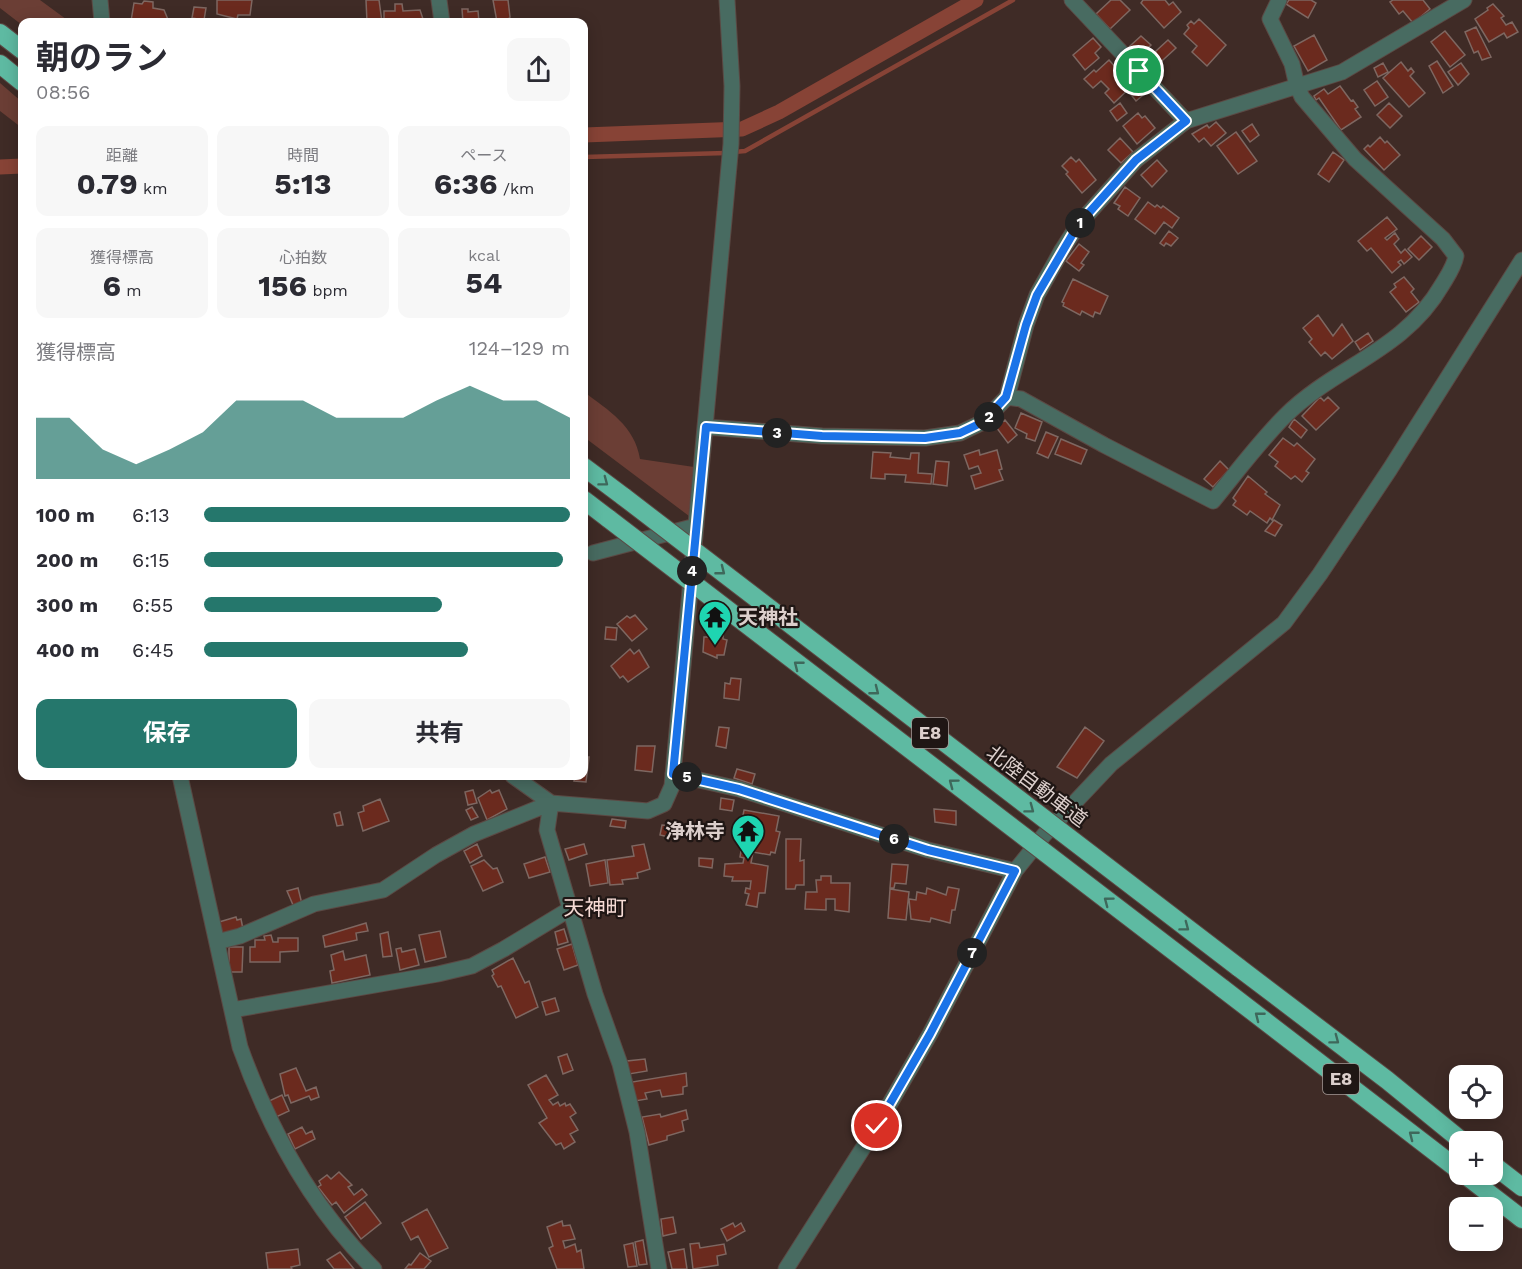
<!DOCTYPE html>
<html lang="ja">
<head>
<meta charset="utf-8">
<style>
	:root { --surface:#fff; --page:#f7f7f7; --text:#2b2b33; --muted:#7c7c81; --accent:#25776c }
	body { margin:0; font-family:"Work Sans","Noto Sans JP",sans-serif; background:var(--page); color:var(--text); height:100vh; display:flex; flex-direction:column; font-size:22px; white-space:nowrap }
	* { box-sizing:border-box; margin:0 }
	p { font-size:20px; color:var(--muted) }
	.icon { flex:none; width:33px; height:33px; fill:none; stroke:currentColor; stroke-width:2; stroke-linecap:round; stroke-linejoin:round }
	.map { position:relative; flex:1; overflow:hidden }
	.drawer { position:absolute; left:18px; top:18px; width:570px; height:762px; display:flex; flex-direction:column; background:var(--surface); border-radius:12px; box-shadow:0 3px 15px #0003 }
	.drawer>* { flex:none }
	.controls { position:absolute; left:1449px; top:1065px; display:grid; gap:12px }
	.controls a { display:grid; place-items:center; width:54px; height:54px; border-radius:12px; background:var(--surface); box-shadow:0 3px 15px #0003; font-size:30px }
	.pin { position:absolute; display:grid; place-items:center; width:51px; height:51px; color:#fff; margin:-26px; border:3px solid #fff; border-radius:50%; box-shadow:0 2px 6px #0007 }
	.km { position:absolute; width:30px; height:30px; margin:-15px; border-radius:50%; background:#222; color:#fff; font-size:16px; line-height:30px; text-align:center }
	.round { display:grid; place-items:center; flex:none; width:63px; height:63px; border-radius:12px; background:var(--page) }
	.head { display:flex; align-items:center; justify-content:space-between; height:102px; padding:0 18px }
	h1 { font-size:33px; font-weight:700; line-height:45px }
	.metrics { display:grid; grid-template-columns:repeat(3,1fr); gap:9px; height:102px; padding:6px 18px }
	.metrics div { display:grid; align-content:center; border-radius:12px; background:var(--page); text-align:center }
	.metrics b { font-size:30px; font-weight:700 }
	.metrics small { font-size:16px; font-weight:400 }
	.metrics p { font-size:16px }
	.chart { height:168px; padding:12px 18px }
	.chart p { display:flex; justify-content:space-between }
	.chart svg { width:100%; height:108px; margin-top:6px; fill:var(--accent); opacity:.7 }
	.primary-button { display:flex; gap:12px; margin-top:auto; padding:12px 18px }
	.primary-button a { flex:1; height:69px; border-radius:12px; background:var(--accent); color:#fff; font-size:24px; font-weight:700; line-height:69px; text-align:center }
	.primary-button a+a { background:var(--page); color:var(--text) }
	ul { padding:0 18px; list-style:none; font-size:20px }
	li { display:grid; grid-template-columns:96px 72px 1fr; align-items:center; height:45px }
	li i { height:15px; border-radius:8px; background:var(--accent) }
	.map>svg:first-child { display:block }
	.green { fill:#6b3e35 }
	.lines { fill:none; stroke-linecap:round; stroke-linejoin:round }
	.stream { stroke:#874336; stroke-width:4.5 }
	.canal { stroke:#874336; stroke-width:15 }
	.building { fill:#6b2a1e; stroke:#7e6761; stroke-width:1.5 }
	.minor-casing { stroke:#5b4944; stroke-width:17 }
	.highway-casing { stroke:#5b4944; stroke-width:20 }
	.minor { stroke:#486b61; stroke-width:15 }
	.highway { stroke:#5ebaa2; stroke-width:18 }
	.highway-bridge-casing { stroke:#5b4944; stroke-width:20; stroke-linecap:butt }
	.highway-bridge { stroke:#5ebaa2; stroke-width:18 }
	.oneway { stroke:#3e685b }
	.route-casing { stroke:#fff; stroke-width:12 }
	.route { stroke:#1a73e8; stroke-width:8 }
	.labels { text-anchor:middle; stroke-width:4.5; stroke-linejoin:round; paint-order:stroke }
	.shield { fill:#1f1614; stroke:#a39895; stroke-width:1.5 }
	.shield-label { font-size:18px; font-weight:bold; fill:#dccfcc }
	.poi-label { font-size:20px; font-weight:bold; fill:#dccfcc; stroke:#1f1614; text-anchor:start }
	.street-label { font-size:20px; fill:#dccfcc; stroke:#1f1614 }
	.neighbourhood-label { font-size:21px; fill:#f6dbd5; stroke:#1f1614 }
</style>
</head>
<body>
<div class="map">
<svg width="1522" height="1269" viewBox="0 0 1522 1269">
	<rect width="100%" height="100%" fill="#3f2b26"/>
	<path class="green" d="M 0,0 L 40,0 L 70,22 L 22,22 L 22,25 L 0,8 Z
		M 0,83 L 22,102 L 22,128 L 0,111 Z
		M 584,392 C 608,410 635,426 640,459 L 694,467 L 689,516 L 584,437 Z"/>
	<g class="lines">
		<path class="stream" d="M 734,152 L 745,151 L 1013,0
			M 584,157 L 726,153"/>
		<path class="canal" d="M 584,135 L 742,129 L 779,112 L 976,0
			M 0,167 L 22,166"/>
	</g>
	<path class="building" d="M 217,0 L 252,0 L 250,15 L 238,15 L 237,19 L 217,14 Z
		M 366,0 L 379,0 L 382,22 L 367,22 Z
		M 493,0 L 508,0 L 510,17 L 508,20 L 497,22 Z
		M 1111,0 L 1120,0 L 1130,10 L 1110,29 L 1096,14 Z
		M 1143,0 L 1165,0 L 1169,5 L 1173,2 L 1181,12 L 1164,28 L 1141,3 Z
		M 1289,0 L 1311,0 L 1316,3 L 1308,18 L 1286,4 Z
		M 1393,0 L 1423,0 L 1430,9 L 1413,23 L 1403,11 L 1399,14 L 1390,2 Z
		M 144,1 L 153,2 L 153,8 L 164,10 L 169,22 L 127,22 L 127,20 L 131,21 L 134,3 L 142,4 Z
		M 395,4 L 402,4 L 403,11 L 420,10 L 424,22 L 384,22 L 384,11 L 395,11 Z
		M 1493,4 L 1504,16 L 1501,18 L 1506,25 L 1512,22 L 1518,32 L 1507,38 L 1504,33 L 1489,42 L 1475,19 L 1488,10 L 1487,8 Z
		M 194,7 L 206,8 L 204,20 L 192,18 Z
		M 462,9 L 468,9 L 468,12 L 478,11 L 479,22 L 463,22 Z
		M 1199,19 L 1226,45 L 1207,66 L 1192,52 L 1197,46 L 1184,34 L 1189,28 L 1187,25 L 1191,21 L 1194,24 Z
		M 1476,27 L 1491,57 L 1482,60 L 1478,51 L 1474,53 L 1465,32 Z
		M 1445,31 L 1465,55 L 1450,67 L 1431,42 Z
		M 1314,35 L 1327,60 L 1308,71 L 1294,46 Z
		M 1141,36 L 1151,45 L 1140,56 L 1130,46 Z
		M 1093,38 L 1101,47 L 1095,53 L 1099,58 L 1085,70 L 1073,55 Z
		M 1168,40 L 1176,48 L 1152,70 L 1144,62 Z
		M 1109,60 L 1117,69 L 1119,68 L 1124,73 L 1126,71 L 1136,82 L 1114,103 L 1105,93 L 1109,89 L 1101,81 L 1093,88 L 1084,79 L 1094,70 L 1096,72 Z
		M 1437,61 L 1453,86 L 1443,93 L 1429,66 Z
		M 1401,62 L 1408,71 L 1411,68 L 1414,72 L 1410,76 L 1425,93 L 1409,107 L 1383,78 Z
		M 1383,63 L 1388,72 L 1378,77 L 1374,68 Z
		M 1461,63 L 1469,74 L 1458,85 L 1448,72 Z
		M 1377,81 L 1388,97 L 1375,106 L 1364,90 Z
		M 1340,86 L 1351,101 L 1353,100 L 1358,107 L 1355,109 L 1361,117 L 1341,130 L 1319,98 L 1316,100 L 1314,96 L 1324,89 L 1328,94 Z
		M 1134,87 L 1142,96 L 1136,101 L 1129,92 Z
		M 1120,103 L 1127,113 L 1117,121 L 1110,111 Z
		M 1389,103 L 1402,116 L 1390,128 L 1377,115 Z
		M 1138,113 L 1142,118 L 1145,116 L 1155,128 L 1137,144 L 1123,126 Z
		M 1216,122 L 1226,133 L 1211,146 L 1204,138 L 1199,142 L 1192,134 L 1207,125 L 1209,128 Z
		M 1252,124 L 1259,135 L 1250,142 L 1242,131 Z
		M 1236,132 L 1257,161 L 1238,174 L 1217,146 Z
		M 1380,137 L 1385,143 L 1387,141 L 1400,155 L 1384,170 L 1364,149 L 1368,145 L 1370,147 Z
		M 1120,138 L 1133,152 L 1121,163 L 1108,150 Z
		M 1333,152 L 1344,160 L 1329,182 L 1318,174 Z
		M 1071,157 L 1076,162 L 1079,159 L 1096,180 L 1082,193 L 1066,174 L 1068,172 L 1062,166 Z
		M 1157,160 L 1167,171 L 1152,187 L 1141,175 Z
		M 1125,187 L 1140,198 L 1128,216 L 1118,209 L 1120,206 L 1114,203 Z
		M 1148,202 L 1155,207 L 1157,205 L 1161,208 L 1163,206 L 1179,218 L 1172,228 L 1164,222 L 1155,234 L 1135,219 Z
		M 1387,217 L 1397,229 L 1385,238 L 1387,240 L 1395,233 L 1399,239 L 1394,244 L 1401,253 L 1405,249 L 1412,257 L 1404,264 L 1401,260 L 1398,262 L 1401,265 L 1392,273 L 1371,248 L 1367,251 L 1358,241 Z
		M 1169,231 L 1178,238 L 1171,246 L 1166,243 L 1164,246 L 1160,243 Z
		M 1421,236 L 1432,247 L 1419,260 L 1408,249 Z
		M 1079,244 L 1089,252 L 1081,263 L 1084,265 L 1079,271 L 1066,261 Z
		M 1404,277 L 1414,289 L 1411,292 L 1419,302 L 1406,312 L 1390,292 L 1396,287 L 1394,284 Z
		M 1073,279 L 1108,296 L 1100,314 L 1095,312 L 1093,317 L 1082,311 L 1080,315 L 1063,306 L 1064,303 L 1062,302 Z
		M 1318,315 L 1333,336 L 1342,324 L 1353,341 L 1332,359 L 1325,352 L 1321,356 L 1309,342 L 1312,339 L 1303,328 Z
		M 1368,333 L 1373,341 L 1360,350 L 1355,342 Z
		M 1320,397 L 1324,401 L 1328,397 L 1339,408 L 1316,430 L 1302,416 Z
		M 1021,413 L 1042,422 L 1035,441 L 1026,438 L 1027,434 L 1015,428 Z
		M 1294,419 L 1307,430 L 1301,438 L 1289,427 Z
		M 1005,420 L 1017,435 L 1008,443 L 996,427 Z
		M 1046,432 L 1058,437 L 1048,458 L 1037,453 Z
		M 1283,438 L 1294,446 L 1297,443 L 1315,459 L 1306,471 L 1309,473 L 1302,482 L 1295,476 L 1291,479 L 1275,466 L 1278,462 L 1269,455 Z
		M 1061,439 L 1087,450 L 1081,464 L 1055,454 Z
		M 979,450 L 980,455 L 997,450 L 1002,469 L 999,470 L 1003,480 L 975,489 L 971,476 L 981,473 L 978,466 L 969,469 L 964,455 Z
		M 873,452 L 891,453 L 890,457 L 910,459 L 911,453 L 919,453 L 918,473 L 932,474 L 931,484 L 905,482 L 906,475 L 885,474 L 885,479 L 871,478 Z
		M 936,461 L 949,462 L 947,486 L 933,484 Z
		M 1220,461 L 1229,470 L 1213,487 L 1204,479 Z
		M 1248,476 L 1267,492 L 1265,494 L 1280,505 L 1272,520 L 1270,518 L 1267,523 L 1250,511 L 1247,515 L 1233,505 L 1236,501 L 1233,498 Z
		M 1274,520 L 1282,525 L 1275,536 L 1265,531 Z
		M 635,615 L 647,629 L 632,641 L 617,624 L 627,616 L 630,618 Z
		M 606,627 L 617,628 L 616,640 L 605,639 Z
		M 711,632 L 723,634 L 723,639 L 727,640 L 724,655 L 717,655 L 717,658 L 703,652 L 704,637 L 710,637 Z
		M 630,649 L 634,654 L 639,650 L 649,667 L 628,682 L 623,676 L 620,678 L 611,666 Z
		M 731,678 L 741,679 L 739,700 L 724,698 L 725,683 L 730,684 Z
		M 719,727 L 729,728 L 726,748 L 716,746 Z
		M 1085,727 L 1104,741 L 1077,778 L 1057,767 Z
		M 637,746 L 655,746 L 652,772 L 635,770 Z
		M 584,757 L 589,757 L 586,782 L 574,781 L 575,776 L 584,776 Z
		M 737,769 L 755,774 L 752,784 L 734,778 Z
		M 473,790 L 477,803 L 468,805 L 465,792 Z
		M 490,790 L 492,793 L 499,790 L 507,809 L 487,820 L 478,798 Z
		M 721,798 L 734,800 L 732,811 L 720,809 Z
		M 380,799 L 389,821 L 363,831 L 358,813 L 364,811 L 363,806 Z
		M 472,807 L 478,817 L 471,820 L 466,810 Z
		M 934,809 L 956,811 L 956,825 L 935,822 Z
		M 744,810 L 779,816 L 776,831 L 780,832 L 775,853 L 771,852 L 770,855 L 753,852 L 751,863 L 768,866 L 765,893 L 759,893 L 757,907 L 746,905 L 749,894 L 745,893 L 746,888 L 750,889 L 751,881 L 732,881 L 733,877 L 724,876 L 725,864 L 743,863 L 744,858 L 740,857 L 741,851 L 745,851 L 746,847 L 739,846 L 740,836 L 736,836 L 739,821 L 742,821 Z
		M 340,812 L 343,825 L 337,826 L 334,814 Z
		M 612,819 L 626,821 L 625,828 L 610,826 Z
		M 662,825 L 671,826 L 669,837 L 660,835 Z
		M 786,839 L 801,839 L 800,861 L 804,860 L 804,885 L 796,885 L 795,889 L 786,889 Z
		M 477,844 L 482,856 L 470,863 L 464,851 Z
		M 584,844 L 587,854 L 569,860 L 565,849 Z
		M 644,844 L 650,869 L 637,873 L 638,878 L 622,880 L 623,884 L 610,885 L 607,860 L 634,856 L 632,846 Z
		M 545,857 L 550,872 L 529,878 L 524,864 Z
		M 699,858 L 713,859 L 712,868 L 699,866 Z
		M 484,860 L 493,869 L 497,868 L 503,882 L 483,891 L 471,866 Z
		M 605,860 L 608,883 L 590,886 L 586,864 Z
		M 892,864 L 908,865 L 906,884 L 895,883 L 894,888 L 890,888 Z
		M 821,876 L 831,876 L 831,883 L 850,883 L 849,912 L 835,910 L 835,899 L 826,899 L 826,910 L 805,909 L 806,892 L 817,892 L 816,880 L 821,880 Z
		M 948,887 L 959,889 L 955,910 L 952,910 L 950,923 L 931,918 L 930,922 L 911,919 L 909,899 L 916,900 L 917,892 L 926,894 L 927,888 L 946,895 Z
		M 298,888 L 302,904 L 293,905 L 287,891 Z
		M 890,889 L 909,892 L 906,920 L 888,918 Z
		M 236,917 L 237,920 L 241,919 L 243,929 L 223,936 L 219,922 Z
		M 366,923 L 368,931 L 356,933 L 357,940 L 325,947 L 323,936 Z
		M 564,929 L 568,942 L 558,945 L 555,932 Z
		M 440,931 L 446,957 L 425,962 L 419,935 Z
		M 388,932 L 392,956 L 383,957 L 380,934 Z
		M 271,935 L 273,942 L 278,942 L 278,938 L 298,938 L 298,951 L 280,952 L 280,962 L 250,962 L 250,947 L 255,947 L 255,940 L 265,940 L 264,936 Z
		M 572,944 L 578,965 L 564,970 L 557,949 Z
		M 229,947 L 243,947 L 242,972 L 229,972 Z
		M 401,948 L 402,952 L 415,949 L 419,965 L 400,970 L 396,949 Z
		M 343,951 L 345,960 L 366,955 L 370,975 L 332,983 L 330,971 L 334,970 L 331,955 Z
		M 513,958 L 525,983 L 529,981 L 538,1007 L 516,1018 L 501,986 L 498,987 L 492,976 L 494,974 L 492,970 Z
		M 555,998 L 559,1011 L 546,1015 L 542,1002 Z
		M 567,1054 L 573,1070 L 563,1074 L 558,1057 Z
		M 645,1059 L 647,1071 L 629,1074 L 627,1061 Z
		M 296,1068 L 306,1091 L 316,1087 L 319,1097 L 311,1100 L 309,1096 L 291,1103 L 288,1095 L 285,1096 L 280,1074 Z
		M 686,1073 L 687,1086 L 683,1087 L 683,1094 L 662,1097 L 660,1090 L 645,1093 L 647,1099 L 635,1101 L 632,1082 Z
		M 546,1075 L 558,1095 L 549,1100 L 553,1105 L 558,1102 L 560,1106 L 565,1103 L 566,1106 L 570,1104 L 576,1113 L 570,1117 L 578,1130 L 570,1134 L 575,1142 L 564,1149 L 561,1143 L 556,1145 L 539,1123 L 547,1118 L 528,1085 Z
		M 282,1095 L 289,1111 L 276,1117 L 269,1101 Z
		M 686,1110 L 688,1119 L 682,1121 L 684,1131 L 667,1136 L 667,1140 L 649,1145 L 642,1117 L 660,1114 L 661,1117 Z
		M 302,1127 L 306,1134 L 312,1131 L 315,1139 L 295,1149 L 288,1134 Z
		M 339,1172 L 352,1185 L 348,1187 L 354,1195 L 362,1189 L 367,1195 L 344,1213 L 336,1202 L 332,1205 L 318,1187 L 321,1185 L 319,1181 L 327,1175 L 331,1179 Z
		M 365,1202 L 381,1223 L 361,1239 L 345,1217 Z
		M 427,1209 L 448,1248 L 429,1257 L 418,1236 L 411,1240 L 402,1223 Z
		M 673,1217 L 676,1233 L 663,1236 L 661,1219 Z
		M 562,1221 L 563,1226 L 570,1225 L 575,1239 L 563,1241 L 565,1248 L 575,1244 L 577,1252 L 581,1250 L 584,1269 L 557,1269 L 549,1248 L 553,1246 L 547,1227 Z
		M 733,1223 L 735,1227 L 741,1223 L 745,1231 L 727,1241 L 721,1229 Z
		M 643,1240 L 647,1264 L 639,1265 L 635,1242 Z
		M 633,1243 L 637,1266 L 628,1267 L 624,1245 Z
		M 699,1243 L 700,1248 L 724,1244 L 726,1254 L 717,1256 L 718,1265 L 693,1269 L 690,1244 Z
		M 298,1249 L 300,1265 L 291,1267 L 292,1269 L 268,1269 L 266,1253 Z
		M 684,1249 L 687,1269 L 672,1269 L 668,1252 Z
		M 340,1252 L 354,1269 L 334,1269 L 327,1260 Z
		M 420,1253 L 431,1261 L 424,1269 L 405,1269 L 409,1264 L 411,1265 Z"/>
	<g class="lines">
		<defs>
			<path id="minor" d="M 100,0 L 102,22
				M 439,0 L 442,22
				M 1072,0 L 1186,121
				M 1007,397 L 1021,399 L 1104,445 L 1213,501 C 1236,473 1259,442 1285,416 C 1335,366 1404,351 1442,285 C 1448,275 1454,267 1456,256 L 1443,239 L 1355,159 L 1302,97 L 1297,86 L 1292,64 L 1270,19 L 1279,0
				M 706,427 L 822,436 L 925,438 L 960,433 L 983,422 L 1007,397 L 1026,325 L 1037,295 L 1062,250 L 1078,225 L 1136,160 L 1186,121 L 1342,72 L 1464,0
				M 593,553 L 696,526
				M 673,774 L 739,789 L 928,850 L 1015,871
				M 180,776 L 240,1047 C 269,1128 312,1208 374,1269
				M 513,776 L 551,803 L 648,811 L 664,804 L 672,786 L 731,144 L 732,86 L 727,0
				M 551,803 L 547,830 L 595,994 L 620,1064 L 637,1132 L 659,1269
				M 217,942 L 240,936 L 314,904 L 383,890 L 436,855 L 474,834 L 551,803
				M 232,1010 L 438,974 L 472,966 L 504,949 L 570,909
				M 786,1269 L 877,1126 L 930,1034 L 1015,871 L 1044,835 L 1111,764 L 1284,623 L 1320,574 L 1390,469 L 1522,260"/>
			<path id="highway" d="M 0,33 L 22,50
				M 0,64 L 22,82
				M 584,467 L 624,497
				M 584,500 L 609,519
				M 1238,967 L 1387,1080 L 1463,1142
				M 1222,988 L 1460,1171
				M 1492,1164 L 1522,1187
				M 1464,1174 L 1522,1219"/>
		</defs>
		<use href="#minor" class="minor-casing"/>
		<use href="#highway" class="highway-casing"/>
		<use href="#minor" class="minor"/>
		<use href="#highway" class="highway"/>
		<defs>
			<path id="highway-bridge" d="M 624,497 L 1238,967
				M 609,519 L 1222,988"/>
		</defs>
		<use href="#highway-bridge" class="highway-bridge-casing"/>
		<use href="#highway-bridge" class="highway-bridge"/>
	</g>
	<defs><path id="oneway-chevron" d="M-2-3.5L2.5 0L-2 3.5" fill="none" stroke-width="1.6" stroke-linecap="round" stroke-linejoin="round" transform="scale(1.5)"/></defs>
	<g class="oneway">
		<use href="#oneway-chevron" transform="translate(604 482) rotate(37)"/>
		<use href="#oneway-chevron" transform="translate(721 571) rotate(38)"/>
		<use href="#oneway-chevron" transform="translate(798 665) rotate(-142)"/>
		<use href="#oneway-chevron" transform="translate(875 691) rotate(38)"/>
		<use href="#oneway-chevron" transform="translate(953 783) rotate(-143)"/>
		<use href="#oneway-chevron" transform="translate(1030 809) rotate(37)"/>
		<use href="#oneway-chevron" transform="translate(1108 901) rotate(-143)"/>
		<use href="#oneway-chevron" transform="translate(1185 927) rotate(37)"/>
		<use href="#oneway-chevron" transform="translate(1259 1016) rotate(-142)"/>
		<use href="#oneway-chevron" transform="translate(1335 1040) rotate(37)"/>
		<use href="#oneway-chevron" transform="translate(1413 1135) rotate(-142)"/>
	</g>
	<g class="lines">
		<defs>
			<path id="route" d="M 877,1126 L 930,1034 L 1015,871 L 928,850 L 739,789 L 673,774 L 706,427 L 822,436 L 925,438 L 960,433 L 983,422 L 1006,397 L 1026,325 L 1037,295 L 1078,225 L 1136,160 L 1186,121 L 1139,71"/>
		</defs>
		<use href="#route" class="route-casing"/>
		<use href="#route" class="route"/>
	</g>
	<defs>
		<symbol id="temple-pin" viewBox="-11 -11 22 30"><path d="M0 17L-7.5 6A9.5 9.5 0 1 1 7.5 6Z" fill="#1ed5b1" stroke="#1f1614"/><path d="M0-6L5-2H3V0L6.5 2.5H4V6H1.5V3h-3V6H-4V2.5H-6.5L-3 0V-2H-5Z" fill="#111"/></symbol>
	</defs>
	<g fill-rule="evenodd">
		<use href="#temple-pin" x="696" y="598" width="38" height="52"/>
		<use href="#temple-pin" x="729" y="812" width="38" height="52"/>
	</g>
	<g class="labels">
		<g class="shield">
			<rect x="912" y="718" width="36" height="30" rx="4.5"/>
			<rect x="1323" y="1064" width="36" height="30" rx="4.5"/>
		</g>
		<g class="shield-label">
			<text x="930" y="739">E8</text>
			<text x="1341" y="1085">E8</text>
		</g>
		<g class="poi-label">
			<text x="738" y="624">天神社</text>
			<text x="725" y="838" text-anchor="end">浄林寺</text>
		</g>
		<g class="street-label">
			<text transform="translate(1037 786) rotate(37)" y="7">北陸自動車道</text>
		</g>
		<g class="neighbourhood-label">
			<text x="595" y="915">天神町</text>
		</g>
	</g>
</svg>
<div class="controls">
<a><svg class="icon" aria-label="locate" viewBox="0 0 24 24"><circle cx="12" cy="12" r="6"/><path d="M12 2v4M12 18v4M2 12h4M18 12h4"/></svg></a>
<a>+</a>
<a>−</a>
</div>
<div class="pin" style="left:1139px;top:71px;background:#1e9e55"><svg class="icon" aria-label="arrive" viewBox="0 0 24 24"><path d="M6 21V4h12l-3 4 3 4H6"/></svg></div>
<div class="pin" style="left:877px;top:1126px;background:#d93025"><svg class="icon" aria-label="check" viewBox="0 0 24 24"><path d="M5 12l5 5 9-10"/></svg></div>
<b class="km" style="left:1080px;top:223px">1</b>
<b class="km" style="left:989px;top:417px">2</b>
<b class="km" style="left:777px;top:433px">3</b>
<b class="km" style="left:692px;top:571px">4</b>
<b class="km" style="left:687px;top:777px">5</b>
<b class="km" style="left:894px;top:839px">6</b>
<b class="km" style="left:972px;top:953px">7</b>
<section class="drawer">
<div class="head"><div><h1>朝のラン</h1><p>08:56</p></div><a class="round"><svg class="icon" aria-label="share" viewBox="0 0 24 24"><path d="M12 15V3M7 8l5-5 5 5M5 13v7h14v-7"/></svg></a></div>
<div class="metrics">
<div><p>距離</p><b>0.79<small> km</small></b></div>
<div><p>時間</p><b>5:13</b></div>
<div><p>ペース</p><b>6:36<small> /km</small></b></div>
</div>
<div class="metrics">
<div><p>獲得標高</p><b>6<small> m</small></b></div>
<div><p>心拍数</p><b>156<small> bpm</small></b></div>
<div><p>kcal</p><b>54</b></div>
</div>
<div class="chart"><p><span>獲得標高</span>124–129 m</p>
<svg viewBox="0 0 160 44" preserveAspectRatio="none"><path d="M0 44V19L10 19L20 32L30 38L40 32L50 25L60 12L70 12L80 12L90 19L100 19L110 19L120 12L130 6L140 12L150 12L160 19V44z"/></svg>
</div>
<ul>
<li><b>100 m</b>6:13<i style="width:100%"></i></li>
<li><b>200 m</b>6:15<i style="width:98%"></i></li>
<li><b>300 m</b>6:55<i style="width:65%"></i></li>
<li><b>400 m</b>6:45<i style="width:72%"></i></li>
</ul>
<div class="primary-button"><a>保存</a><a>共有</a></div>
</section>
</div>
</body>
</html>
